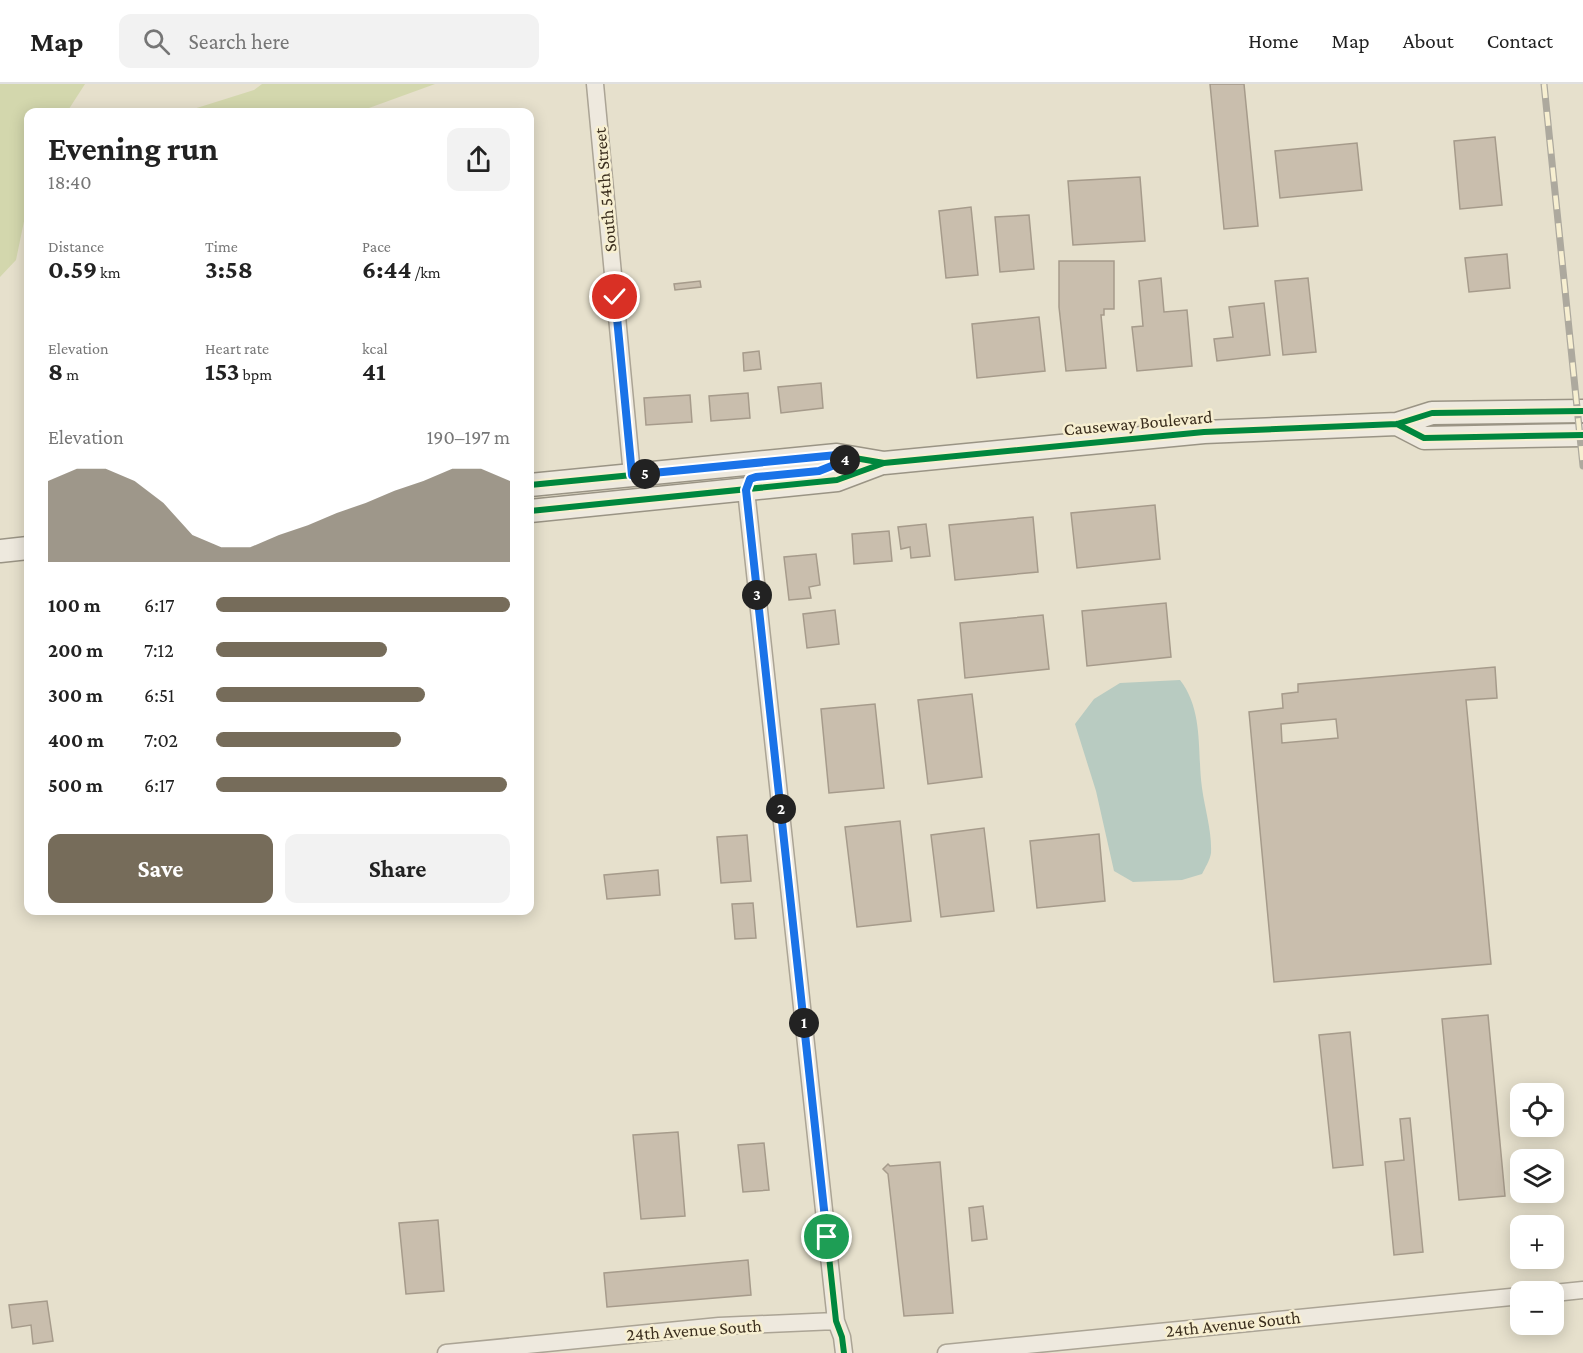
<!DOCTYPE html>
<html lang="en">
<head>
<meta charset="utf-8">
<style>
	:root { --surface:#fff; --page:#f2f2f2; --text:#222; --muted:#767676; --line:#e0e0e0; --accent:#766c5a }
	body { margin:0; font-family:"Crimson Pro",serif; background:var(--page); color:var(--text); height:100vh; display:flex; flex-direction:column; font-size:22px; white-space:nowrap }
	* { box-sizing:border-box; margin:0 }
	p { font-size:20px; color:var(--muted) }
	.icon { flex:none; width:33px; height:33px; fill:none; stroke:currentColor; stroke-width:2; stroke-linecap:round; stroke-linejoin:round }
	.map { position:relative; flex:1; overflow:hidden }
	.panel { position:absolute; left:24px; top:24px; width:510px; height:807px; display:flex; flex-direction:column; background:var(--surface); border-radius:12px; box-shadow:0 3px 15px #0003 }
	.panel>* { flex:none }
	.fabs { position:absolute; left:1510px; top:999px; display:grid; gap:12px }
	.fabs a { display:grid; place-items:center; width:54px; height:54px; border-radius:12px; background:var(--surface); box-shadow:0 3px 15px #0003; font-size:30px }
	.pin { position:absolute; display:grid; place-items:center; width:51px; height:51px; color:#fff; margin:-26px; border:3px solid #fff; border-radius:50%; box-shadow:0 2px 6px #0007 }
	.km { position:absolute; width:30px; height:30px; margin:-15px; border-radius:50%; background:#222; color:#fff; font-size:16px; line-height:30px; text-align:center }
	.round { display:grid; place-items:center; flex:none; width:63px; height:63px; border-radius:12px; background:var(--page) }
	.headline { display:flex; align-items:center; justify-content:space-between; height:102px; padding:0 24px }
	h1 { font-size:33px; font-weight:700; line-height:45px }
	.stats { display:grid; grid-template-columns:repeat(3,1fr); gap:9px; height:102px; padding:6px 24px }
	.stats div { display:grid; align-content:center }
	.stats b { font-size:26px; font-weight:700 }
	.stats small { font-size:16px; font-weight:400 }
	.stats p { font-size:16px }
	.chart { height:168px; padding:12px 24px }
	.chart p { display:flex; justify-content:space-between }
	.chart svg { width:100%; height:108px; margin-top:6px; fill:var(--accent); opacity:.7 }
	.cta { display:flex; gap:12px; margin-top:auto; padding:12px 24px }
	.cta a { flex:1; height:69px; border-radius:12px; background:var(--accent); color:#fff; font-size:24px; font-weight:700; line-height:69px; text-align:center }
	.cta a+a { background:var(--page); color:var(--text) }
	ul { padding:0 24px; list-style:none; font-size:20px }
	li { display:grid; grid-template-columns:96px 72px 1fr; align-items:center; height:45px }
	li i { height:15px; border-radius:8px; background:var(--accent) }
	header { display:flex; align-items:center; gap:36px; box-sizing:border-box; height:84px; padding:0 30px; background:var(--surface); border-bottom:2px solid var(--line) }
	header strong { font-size:28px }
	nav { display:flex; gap:33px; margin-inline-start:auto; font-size:21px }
	.search { width:420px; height:54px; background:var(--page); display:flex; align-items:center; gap:15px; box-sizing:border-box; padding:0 21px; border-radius:12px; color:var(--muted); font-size:22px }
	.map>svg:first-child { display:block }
	.green { fill:#d3d7ad }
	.water { fill:#b8cbc1 }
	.building { fill:#c9bead; stroke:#a69b8b; stroke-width:1.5; fill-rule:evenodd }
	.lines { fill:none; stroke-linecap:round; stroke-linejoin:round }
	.minor-casing { stroke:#aba495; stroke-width:19 }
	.secondary-casing { stroke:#9a9485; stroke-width:25 }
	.minor { stroke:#eee9de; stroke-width:16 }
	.secondary { stroke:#eee9de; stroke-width:22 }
	.rail-casing { stroke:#ada99e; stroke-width:7 }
	.rail { stroke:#f7efd1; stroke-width:4.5; stroke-dasharray:14; stroke-linecap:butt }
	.cycleway-casing { stroke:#f7efd1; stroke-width:10 }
	.cycleway { stroke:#00873e; stroke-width:6 }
	.route-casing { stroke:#fff; stroke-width:12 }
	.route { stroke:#1a73e8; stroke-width:8 }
	.labels { text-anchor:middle; stroke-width:5; stroke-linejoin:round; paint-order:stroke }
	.street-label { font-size:18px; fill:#3a2d1d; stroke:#f7efd1 }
</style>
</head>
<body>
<header>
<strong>Map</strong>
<div class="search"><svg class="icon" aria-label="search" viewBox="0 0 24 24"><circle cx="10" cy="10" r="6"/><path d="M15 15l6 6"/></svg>Search here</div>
<nav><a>Home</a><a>Map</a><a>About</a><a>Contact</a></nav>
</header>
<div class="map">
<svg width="1583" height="1269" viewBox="0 0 1583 1269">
	<rect width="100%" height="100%" fill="#e6e0cc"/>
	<path class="green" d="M 0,0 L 85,0 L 67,28 L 28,28 L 28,118 L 16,176 L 0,193 Z
		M 262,0 L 435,0 L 358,28 L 184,28 L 254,6 Z"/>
	<path class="water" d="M 1180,596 C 1204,627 1197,668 1202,704 C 1205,726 1212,747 1211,769 C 1210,776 1205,784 1202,790 L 1182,796 L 1133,798 L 1114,787 L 1096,707 L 1075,640 L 1094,615 L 1120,599 Z"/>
	<path class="building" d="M 1210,0 L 1244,0 L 1258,142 L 1224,145 Z
		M 1495,53 L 1502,121 L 1460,125 L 1454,57 Z
		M 1357,59 L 1362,106 L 1280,114 L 1275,67 Z
		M 1140,93 L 1145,157 L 1073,161 L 1068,97 Z
		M 971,123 L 978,191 L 946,194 L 939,127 Z
		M 1029,131 L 1034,185 L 1000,188 L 995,133 Z
		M 1507,170 L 1510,204 L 1469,208 L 1465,174 Z
		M 1059,177 L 1114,177 L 1114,225 L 1104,225 L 1104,231 L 1101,231 L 1106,284 L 1066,287 L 1059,223 Z
		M 1161,194 L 1164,228 L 1187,226 L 1192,282 L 1137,287 L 1132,243 L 1143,242 L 1139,197 Z
		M 1308,194 L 1316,268 L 1283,271 L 1275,197 Z
		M 700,197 L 701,203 L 675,206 L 674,200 Z
		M 1264,219 L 1270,271 L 1217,277 L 1214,255 L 1233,253 L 1229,223 Z
		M 1039,233 L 1045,287 L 977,294 L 972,240 Z
		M 759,267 L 761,285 L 744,287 L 743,269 Z
		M 821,299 L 823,324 L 781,329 L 778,303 Z
		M 748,309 L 750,334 L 711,337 L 709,312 Z
		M 690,311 L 692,338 L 646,341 L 644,314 Z
		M 1155,421 L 1160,475 L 1077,484 L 1071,429 Z
		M 1033,433 L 1038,488 L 955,496 L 949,441 Z
		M 926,440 L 930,472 L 911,474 L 910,463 L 901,465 L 898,443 Z
		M 889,447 L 892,477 L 854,480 L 852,450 Z
		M 816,470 L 820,501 L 809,503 L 811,514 L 789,516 L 784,473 Z
		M 1166,519 L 1171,573 L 1087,582 L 1082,527 Z
		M 835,526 L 839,560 L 807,564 L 803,530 Z
		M 1043,531 L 1049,585 L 965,594 L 960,539 Z
		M 1495,583 L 1497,614 L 1466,616 L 1491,880 L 1274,898 L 1249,628 L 1283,624 L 1282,610 L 1298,608 L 1298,600 ZM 1336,635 L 1338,654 L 1282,659 L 1281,640 Z
		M 972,610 L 982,693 L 928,700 L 918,616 Z
		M 875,620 L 884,704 L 829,709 L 821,625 Z
		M 900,737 L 911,837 L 857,843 L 845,743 Z
		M 984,744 L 994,827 L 941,833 L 931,751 Z
		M 1099,750 L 1105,817 L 1037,824 L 1030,757 Z
		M 747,751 L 751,797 L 721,799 L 717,753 Z
		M 658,786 L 660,811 L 607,815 L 604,791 Z
		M 753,819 L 756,854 L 735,855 L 732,820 Z
		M 1488,931 L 1505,1112 L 1459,1116 L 1442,935 Z
		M 1350,948 L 1363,1081 L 1333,1084 L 1319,951 Z
		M 1410,1034 L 1423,1168 L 1394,1171 L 1385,1078 L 1404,1076 L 1400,1035 Z
		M 678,1048 L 685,1132 L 641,1135 L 633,1051 Z
		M 764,1059 L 769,1106 L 743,1108 L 738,1061 Z
		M 940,1078 L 953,1229 L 904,1232 L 888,1090 L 883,1085 L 888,1080 L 890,1082 Z
		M 983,1122 L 987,1155 L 972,1157 L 969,1124 Z
		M 438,1136 L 444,1207 L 406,1210 L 399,1139 Z
		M 748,1176 L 751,1211 L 607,1223 L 604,1189 Z
		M 47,1217 L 53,1257 L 33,1260 L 31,1241 L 12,1244 L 9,1221 Z"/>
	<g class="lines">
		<defs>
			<path id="minor" d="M 595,0 L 632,391
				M 746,406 L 836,1237 L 842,1253 L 844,1269
				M 1554,1209 L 1583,1206
				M 446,1269 L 719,1242 L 836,1237
				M 946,1269 L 1521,1212"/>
			<path id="secondary" d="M 1397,340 L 1424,354 L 1583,351
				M 530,401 L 837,371 L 884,379 L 1204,348 L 1397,340 L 1432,329 L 1583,327
				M 530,427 L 837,396 L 882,379
				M 0,467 L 28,464"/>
		</defs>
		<use href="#minor" class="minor-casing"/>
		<use href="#secondary" class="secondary-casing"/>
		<use href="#minor" class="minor"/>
		<use href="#secondary" class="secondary"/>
		<defs>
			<path id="rail" d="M 1544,0 L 1583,382"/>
		</defs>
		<use href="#rail" class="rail-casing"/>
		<use href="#rail" class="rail"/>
		<defs>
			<path id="cycleway" d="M 1397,340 L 1424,354 L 1583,351
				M 530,401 L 837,371 L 884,379 L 1204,348 L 1397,340 L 1432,329 L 1583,327
				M 746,406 L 836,1237 L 842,1253 L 844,1269
				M 530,427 L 837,396 L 884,379"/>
		</defs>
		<use href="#cycleway" class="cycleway-casing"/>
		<use href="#cycleway" class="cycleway"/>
	</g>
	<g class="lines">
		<defs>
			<path id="route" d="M 615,213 L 632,391 L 837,371 L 852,374 L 819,387 L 756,393 L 750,395 L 746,406 L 827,1153"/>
		</defs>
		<use href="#route" class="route-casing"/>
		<use href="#route" class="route"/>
	</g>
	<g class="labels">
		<g class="street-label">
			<text transform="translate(605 106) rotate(-95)" y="6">South 54th Street</text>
			<text transform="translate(1138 339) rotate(-5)" y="6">Causeway Boulevard</text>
			<text transform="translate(1233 1240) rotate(-6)" y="6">24th Avenue South</text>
			<text transform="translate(694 1246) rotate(-4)" y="6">24th Avenue South</text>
		</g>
	</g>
</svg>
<div class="fabs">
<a><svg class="icon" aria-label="locate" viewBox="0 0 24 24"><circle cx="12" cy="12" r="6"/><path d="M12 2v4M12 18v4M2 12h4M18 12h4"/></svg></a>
<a><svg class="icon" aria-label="layers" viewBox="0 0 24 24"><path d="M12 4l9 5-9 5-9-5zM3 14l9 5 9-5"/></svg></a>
<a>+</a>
<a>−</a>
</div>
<div class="pin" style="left:827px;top:1153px;background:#1e9e55"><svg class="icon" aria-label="arrive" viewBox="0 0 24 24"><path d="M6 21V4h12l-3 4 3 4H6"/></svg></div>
<div class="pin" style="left:615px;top:213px;background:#d93025"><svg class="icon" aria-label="check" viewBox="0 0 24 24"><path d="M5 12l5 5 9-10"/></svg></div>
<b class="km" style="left:804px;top:939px">1</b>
<b class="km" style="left:781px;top:725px">2</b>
<b class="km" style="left:757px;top:511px">3</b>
<b class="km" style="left:845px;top:376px">4</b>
<b class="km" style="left:645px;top:390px">5</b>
<section class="panel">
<div class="headline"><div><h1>Evening run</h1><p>18:40</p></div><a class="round"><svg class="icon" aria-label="share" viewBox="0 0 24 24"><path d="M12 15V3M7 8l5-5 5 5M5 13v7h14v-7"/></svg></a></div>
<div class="stats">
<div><p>Distance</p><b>0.59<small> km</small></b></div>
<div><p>Time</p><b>3:58</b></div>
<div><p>Pace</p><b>6:44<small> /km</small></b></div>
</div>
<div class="stats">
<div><p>Elevation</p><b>8<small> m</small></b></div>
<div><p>Heart rate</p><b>153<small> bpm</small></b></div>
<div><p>kcal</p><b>41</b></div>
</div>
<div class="chart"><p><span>Elevation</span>190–197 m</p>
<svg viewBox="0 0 160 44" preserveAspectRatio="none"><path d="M0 44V11L10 6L20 6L30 11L40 20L50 33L60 38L70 38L80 33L90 29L100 24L110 20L120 15L130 11L140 6L150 6L160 11V44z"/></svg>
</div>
<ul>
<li><b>100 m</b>6:17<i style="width:100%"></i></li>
<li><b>200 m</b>7:12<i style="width:58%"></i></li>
<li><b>300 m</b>6:51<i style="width:71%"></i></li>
<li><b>400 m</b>7:02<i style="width:63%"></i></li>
<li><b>500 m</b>6:17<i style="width:99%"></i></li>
</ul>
<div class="cta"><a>Save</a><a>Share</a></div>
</section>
</div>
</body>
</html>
